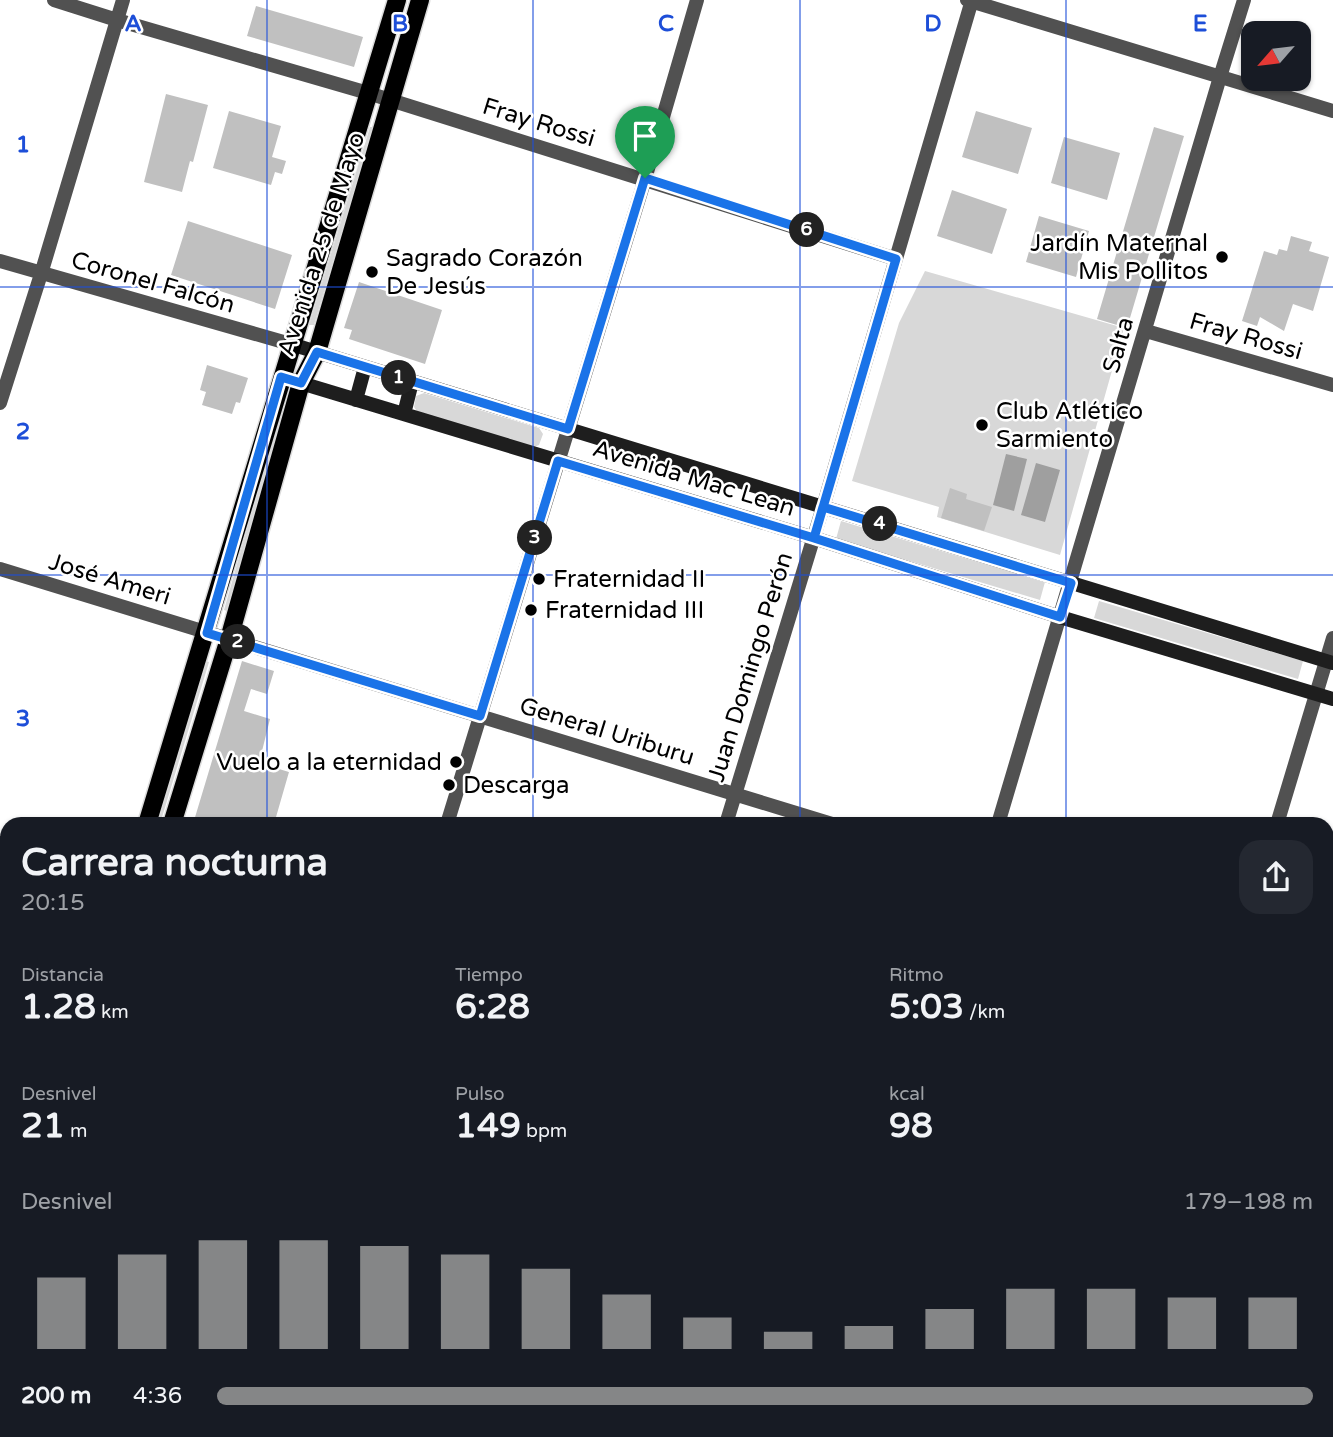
<!DOCTYPE html>
<html lang="es">
<head>
<meta charset="utf-8">
<style>
	:root { --surface:#171b24; --page:#242831; --text:#f1f3f6; --muted:#9ea1a6; --accent:#858687 }
	body { margin:0; font-family:"Varela Round",sans-serif; background:var(--page); color:var(--text); height:100vh; display:flex; flex-direction:column; font-size:26px; white-space:nowrap }
	* { box-sizing:border-box; margin:0 }
	p { font-size:23px; color:var(--muted) }
	.icon { flex:none; width:38px; height:38px; fill:none; stroke:currentColor; stroke-width:2; stroke-linecap:round; stroke-linejoin:round }
	.map { position:relative; flex:1; overflow:hidden }
	.details { position:absolute; left:0px; top:817px; width:1334px; height:621px; display:flex; flex-direction:column; background:var(--surface); border-radius:21px 21px 0 0; box-shadow:0 2px 5px #0004 }
	.details>* { flex:none }
	.needle { width:46px; rotate:242deg }
	.buttons { position:absolute; left:1241px; top:21px; display:grid; gap:14px }
	.buttons a { display:grid; place-items:center; width:70px; height:70px; border-radius:14px; background:var(--surface); box-shadow:0 2px 5px #0004; font-size:35px }
	.pin { position:absolute; display:grid; place-items:center; width:60px; height:60px; color:#fff; margin:-72px -30px; border-radius:50% 50% 50% 0; rotate:-45deg; box-shadow:0 0 7px #0007 }
	.pin .icon { rotate:45deg }
	.km { position:absolute; width:35px; height:35px; margin:-18px; border-radius:50%; background:#222; color:#fff; font-size:19px; line-height:35px; text-align:center }
	.round { display:grid; place-items:center; flex:none; width:74px; height:74px; border-radius:21px; background:var(--page) }
	.overview { display:flex; align-items:center; justify-content:space-between; height:119px; padding:0 21px }
	h1 { font-size:38px; font-weight:700; line-height:52px }
	.figures { display:grid; grid-template-columns:repeat(3,1fr); gap:10px; height:119px; padding:7px 21px }
	.figures div { display:grid; align-content:center }
	.figures b { font-size:35px; font-weight:700 }
	.figures small { font-size:19px; font-weight:400 }
	.figures p { font-size:19px }
	.chart { height:196px; padding:14px 21px }
	.chart p { display:flex; justify-content:space-between }
	.chart svg { width:100%; height:126px; margin-top:7px; stroke:var(--accent); stroke-width:6 }
	ul { padding:0 21px; list-style:none; font-size:23px }
	li { display:grid; grid-template-columns:112px 84px 1fr; align-items:center; height:52px }
	li i { height:18px; border-radius:9px; background:var(--accent) }
	.map>svg:first-child { display:block }
	.green { fill:#d8d8d8 }
	.water { fill:#9f9f9f }
	.building { fill:#c0c0c0 }
	.lines { fill:none; stroke-linecap:round; stroke-linejoin:round }
	.primary-casing { stroke:#dbdbdb; stroke-width:21 }
	.minor { stroke:#515151; stroke-width:14 }
	.tertiary { stroke:#515151; stroke-width:14 }
	.secondary { stroke:#1e1e1e; stroke-width:14 }
	.primary { stroke:#000; stroke-width:18 }
	.route-casing { stroke:#fff; stroke-width:14 }
	.route { stroke:#1a73e8; stroke-width:9 }
	.grid { fill:none; stroke:#1d4ed8; stroke-width:2; stroke-opacity:0.55 }
	.poi-dot { fill:#000; stroke:#fff; stroke-width:2.5 }
	.labels { text-anchor:middle; stroke-width:5; stroke-linejoin:round; paint-order:stroke }
	.street-label { font-size:24px; fill:#000; stroke:#fff }
	.poi-label { font-size:24px; fill:#000; stroke:#fff; text-anchor:start }
	.grid-label { font-size:23px; text-anchor:middle; font-weight:bold; fill:#1d4ed8; stroke:#fff; stroke-width:5; stroke-linejoin:round; paint-order:stroke }
</style>
</head>
<body>
<div class="map">
<svg width="1333" height="1437" viewBox="0 0 1333 1437">
	<rect width="100%" height="100%" fill="#fff"/>
	<path class="green" d="M 370,127 L 373,127 L 314,325 L 309,325 Z
		M 925,271 L 1124,328 L 1060,555 L 937,517 L 939,507 L 852,481 L 899,323 Z
		M 424,393 L 539,428 L 543,434 L 539,445 L 534,447 L 418,413 L 414,407 L 416,396 Z
		M 281,409 L 287,410 L 229,612 L 224,610 Z
		M 841,521 L 1045,582 L 1040,600 L 836,539 Z
		M 1099,601 L 1303,661 L 1298,679 L 1094,618 Z
		M 205,661 L 209,662 L 160,824 L 155,824 Z"/>
	<path class="water" d="M 1006,454 L 1027,459 L 1014,511 L 993,505 Z
		M 1036,463 L 1060,470 L 1045,522 L 1021,515 Z"/>
	<path class="building" d="M 256,6 L 363,37 L 354,67 L 247,36 Z
		M 166,94 L 208,105 L 193,162 L 190,161 L 182,192 L 144,182 Z
		M 229,111 L 281,126 L 272,157 L 286,161 L 282,174 L 275,172 L 271,185 L 213,168 Z
		M 976,111 L 1032,128 L 1018,174 L 962,157 Z
		M 1154,127 L 1184,136 L 1127,328 L 1097,319 Z
		M 1064,137 L 1120,153 L 1107,200 L 1051,183 Z
		M 952,190 L 1007,209 L 992,254 L 937,236 Z
		M 1039,216 L 1089,231 L 1076,277 L 1026,262 Z
		M 188,221 L 292,255 L 275,309 L 171,275 Z
		M 1291,236 L 1312,242 L 1309,251 L 1329,257 L 1313,311 L 1293,304 L 1284,331 L 1260,317 L 1257,326 L 1242,321 L 1264,251 L 1277,255 L 1279,249 L 1287,251 Z
		M 359,282 L 442,310 L 425,364 L 349,339 L 352,330 L 344,328 Z
		M 207,365 L 248,378 L 240,403 L 236,402 L 232,414 L 202,405 L 206,392 L 200,390 Z
		M 950,488 L 967,494 L 966,499 L 992,507 L 984,531 L 941,518 Z
		M 242,661 L 274,671 L 267,694 L 251,689 L 244,711 L 270,719 L 259,763 L 289,772 L 274,824 L 193,824 Z"/>
	<g class="lines">
		<defs>
			<path id="primary" d="M 147,824 L 397,0
				M 172,824 L 229,639 L 301,383 L 317,352 L 420,0
				M 0,1323 L 7,1298
				M 7,1437 L 8,1432"/>
		</defs>
		<use href="#primary" class="primary-casing"/>
		<path class="minor" d="M 54,0 L 117,20 L 368,93 L 896,259
			M 967,0 L 1333,111
			M 0,261 L 294,345
			M 1146,331 L 1333,385
			M 0,403 L 41,274 L 123,0
			M 0,569 L 832,824
			M 447,824 L 645,179 L 697,0
			M 726,824 L 823,507 L 972,0
			M 998,824 L 1220,77 L 1244,0
			M 1277,824 L 1333,638
			M 0,843 L 7,845
			M 1326,970 L 1333,972
			M 1326,1252 L 1333,1254
			M 355,1432 L 374,1437
			M 1033,1432 L 1051,1437
			M 261,1437 L 262,1432
			M 539,1437 L 540,1432
			M 1108,1437 L 1109,1432"/>
		<path class="tertiary" d="M 0,1121 L 7,1123"/>
		<path class="secondary" d="M 294,345 L 1333,663
			M 281,377 L 814,538 L 1060,617 L 1333,699
			M 356,400 L 365,367
			M 404,414 L 412,382"/>
		<use href="#primary" class="primary"/>
	</g>
	<g class="lines">
		<defs>
			<path id="route" d="M 645,178 L 568,429 L 317,352 L 301,383 L 281,377 L 207,633 L 480,716 L 558,461 L 814,538 L 823,507 L 1071,583 L 1060,617 L 814,538 L 896,259 L 645,178"/>
		</defs>
		<use href="#route" class="route-casing"/>
		<use href="#route" class="route"/>
	</g>
	<path class="grid" d="M 267,0 L 267,824M 533,0 L 533,824M 800,0 L 800,824M 1066,0 L 1066,824M 0,287 L 1333,287M 0,575 L 1333,575M 0,862 L 7,862M 1326,862 L 1333,862M 0,1150 L 7,1150M 1326,1150 L 1333,1150M 267,1432 L 267,1437M 533,1432 L 533,1437M 800,1432 L 800,1437M 1066,1432 L 1066,1437"/>
	<g class="poi-dot">
		<circle cx="1222" cy="257" r="7"/>
		<circle cx="372" cy="272" r="7"/>
		<circle cx="982" cy="425" r="7"/>
		<circle cx="539" cy="579" r="7"/>
		<circle cx="531" cy="610" r="7"/>
		<circle cx="456" cy="762" r="7"/>
		<circle cx="449" cy="785" r="7"/>
	</g>
	<g class="labels">
		<g class="street-label">
			<text transform="translate(539 122) rotate(17)" y="8">Fray Rossi</text>
			<text transform="translate(321 244) rotate(-72)" y="8">Avenida 25 de Mayo</text>
			<text transform="translate(153 282) rotate(16)" y="8">Coronel Falcón</text>
			<text transform="translate(1246 336) rotate(16)" y="8">Fray Rossi</text>
			<text transform="translate(1118 345) rotate(-74)" y="8">Salta</text>
			<text transform="translate(694 478) rotate(17)" y="8">Avenida Mac Lean</text>
			<text transform="translate(110 579) rotate(17)" y="8">José Ameri</text>
			<text transform="translate(750 667) rotate(-73)" y="8">Juan Domingo Perón</text>
			<text transform="translate(607 731) rotate(17)" y="8">General Uriburu</text>
		</g>
		<g class="poi-label">
			<text x="1208" y="251" text-anchor="end">Jardín Maternal<tspan x="1208" dy="28">Mis Pollitos</tspan></text>
			<text x="386" y="266">Sagrado Corazón<tspan x="386" dy="28">De Jesús</tspan></text>
			<text x="996" y="419">Club Atlético<tspan x="996" dy="28">Sarmiento</tspan></text>
			<text x="553" y="587">Fraternidad II</text>
			<text x="545" y="618">Fraternidad III</text>
			<text x="442" y="770" text-anchor="end">Vuelo a la eternidad</text>
			<text x="463" y="793">Descarga</text>
		</g>
	</g>
	<g class="grid-label">
		<text x="133" y="31">A</text>
		<text x="400" y="31">B</text>
		<text x="666" y="31">C</text>
		<text x="933" y="31">D</text>
		<text x="1200" y="31">E</text>
		<text x="23" y="152">1</text>
		<text x="23" y="439">2</text>
		<text x="23" y="726">3</text>
	</g>
</svg>
<div class="buttons">
<a><svg class="needle" viewBox="-14 -14 28 28"><path d="M0-13l5 13h-10z" fill="#e53935"/><path d="M0 13l5-13h-10z" fill="#9ea1a6"/></svg></a>
</div>
<div class="pin" style="left:645px;top:178px;background:#1e9e55"><svg class="icon" aria-label="arrive" viewBox="0 0 24 24"><path d="M6 21V4h12l-3 4 3 4H6"/></svg></div>
<b class="km" style="left:399px;top:378px">1</b>
<b class="km" style="left:238px;top:642px">2</b>
<b class="km" style="left:535px;top:538px">3</b>
<b class="km" style="left:880px;top:524px">4</b>
<b class="km" style="left:807px;top:230px">6</b>
<section class="details">
<div class="overview"><div><h1>Carrera nocturna</h1><p>20:15</p></div><a class="round"><svg class="icon" aria-label="share" viewBox="0 0 24 24"><path d="M12 15V3M7 8l5-5 5 5M5 13v7h14v-7"/></svg></a></div>
<div class="figures">
<div><p>Distancia</p><b>1.28<small> km</small></b></div>
<div><p>Tiempo</p><b>6:28</b></div>
<div><p>Ritmo</p><b>5:03<small> /km</small></b></div>
</div>
<div class="figures">
<div><p>Desnivel</p><b>21<small> m</small></b></div>
<div><p>Pulso</p><b>149<small> bpm</small></b></div>
<div><p>kcal</p><b>98</b></div>
</div>
<div class="chart"><p><span>Desnivel</span>179–198 m</p>
<svg viewBox="0 0 160 44" preserveAspectRatio="none"><path d="M5 44V19M15 44V11M25 44V6M35 44V6M45 44V8M55 44V11M65 44V16M75 44V25M85 44V33M95 44V38M105 44V36M115 44V30M125 44V23M135 44V23M145 44V26M155 44V26"/></svg>
</div>
<ul>
<li><b>200 m</b>4:36<i style="width:100%"></i></li>
</ul>
</section>
</div>
</body>
</html>
